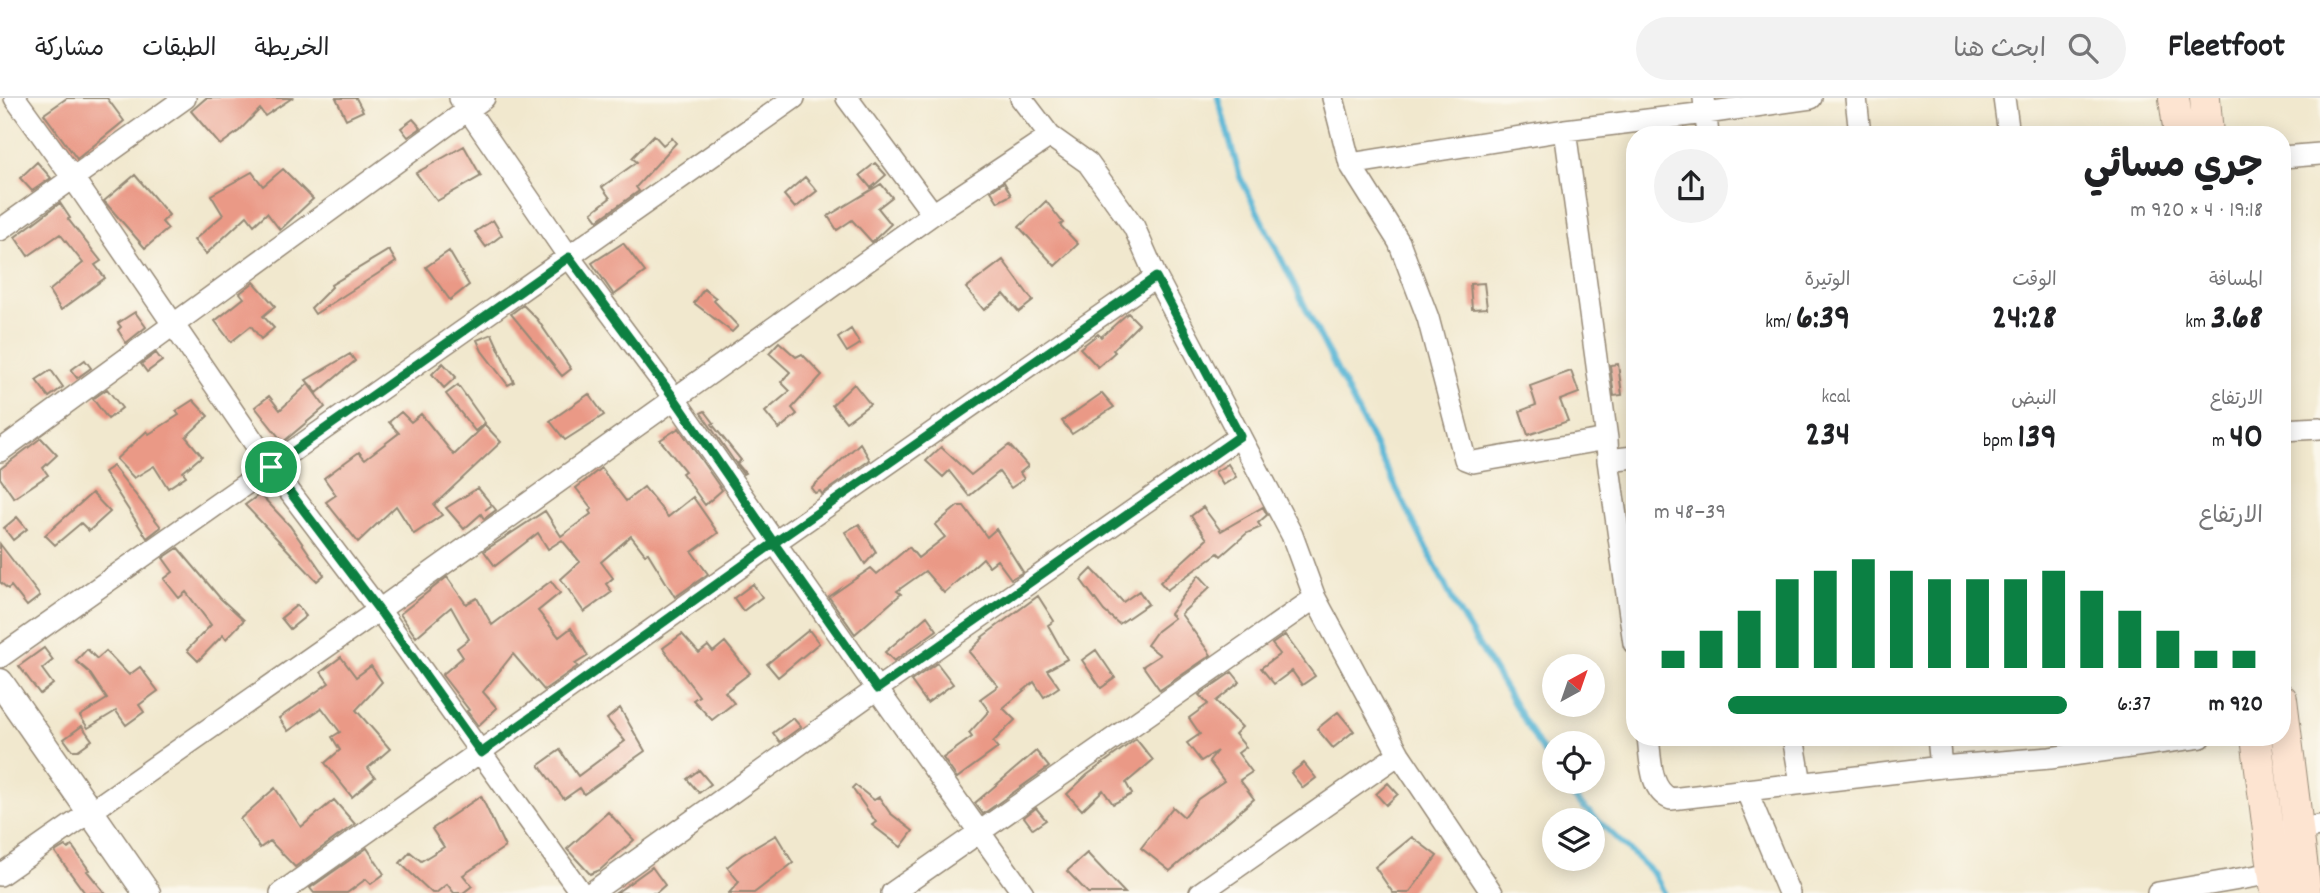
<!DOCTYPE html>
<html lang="ar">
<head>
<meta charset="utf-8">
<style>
	:root { --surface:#fff; --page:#f2f2f2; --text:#202124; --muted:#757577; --line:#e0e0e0; --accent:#0b8043 }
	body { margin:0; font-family:Dekko,"Playpen Sans Arabic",sans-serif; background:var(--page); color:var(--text); direction:rtl; height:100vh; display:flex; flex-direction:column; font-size:26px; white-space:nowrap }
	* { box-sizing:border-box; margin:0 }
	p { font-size:23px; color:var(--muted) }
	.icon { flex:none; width:38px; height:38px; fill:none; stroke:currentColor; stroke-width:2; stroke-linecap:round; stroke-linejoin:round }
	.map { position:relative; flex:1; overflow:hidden; direction:ltr }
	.panel { position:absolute; left:1626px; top:28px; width:665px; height:620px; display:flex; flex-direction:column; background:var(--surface); border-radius:28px; box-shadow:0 4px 18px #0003; direction:rtl }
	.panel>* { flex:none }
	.needle { width:46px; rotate:40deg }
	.fabs { position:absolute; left:1542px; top:556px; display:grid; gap:14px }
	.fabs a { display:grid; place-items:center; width:63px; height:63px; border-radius:50%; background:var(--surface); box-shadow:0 4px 18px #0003; font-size:35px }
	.pin { position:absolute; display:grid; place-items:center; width:60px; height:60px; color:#fff; margin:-30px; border:4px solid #fff; border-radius:50%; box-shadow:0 2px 7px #0007 }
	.round { display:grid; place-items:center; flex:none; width:74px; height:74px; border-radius:37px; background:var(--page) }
	.head { display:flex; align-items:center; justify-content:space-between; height:119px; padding:0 28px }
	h1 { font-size:38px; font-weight:700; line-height:52px }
	.figures { display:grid; grid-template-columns:repeat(3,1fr); gap:10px; height:119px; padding:7px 28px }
	.figures div { display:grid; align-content:center }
	.figures b { font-size:35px; font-weight:700 }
	.figures small { font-size:19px; font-weight:400 }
	.figures p { font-size:19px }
	.chart { height:196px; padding:14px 28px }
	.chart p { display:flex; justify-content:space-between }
	.chart svg { width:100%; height:126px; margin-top:7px; stroke:var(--accent); stroke-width:6 }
	ul { padding:0 28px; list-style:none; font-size:23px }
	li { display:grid; grid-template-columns:112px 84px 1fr; align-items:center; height:52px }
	li i { height:18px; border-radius:9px; background:var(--accent) }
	header { display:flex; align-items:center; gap:42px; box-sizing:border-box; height:98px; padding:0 35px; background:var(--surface); border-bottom:2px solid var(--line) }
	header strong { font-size:33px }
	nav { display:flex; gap:38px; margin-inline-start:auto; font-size:24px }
	.search { width:490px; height:63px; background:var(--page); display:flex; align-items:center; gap:18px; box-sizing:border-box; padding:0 24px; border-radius:38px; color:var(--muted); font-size:26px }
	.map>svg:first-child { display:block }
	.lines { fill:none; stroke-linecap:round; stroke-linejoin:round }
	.stream { stroke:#57b5d5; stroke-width:6 }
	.building { fill:#ea9986 }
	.minor-casing { stroke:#968976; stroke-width:24 }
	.tertiary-casing { stroke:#968976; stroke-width:29 }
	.secondary-casing { stroke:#968976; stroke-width:32 }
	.minor { stroke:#fff; stroke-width:21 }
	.tertiary { stroke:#fff; stroke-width:26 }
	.secondary { stroke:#fde4d1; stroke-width:30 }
	.route-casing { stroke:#fff; stroke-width:14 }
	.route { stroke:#0b8043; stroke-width:9 }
</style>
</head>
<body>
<header>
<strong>Fleetfoot</strong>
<div class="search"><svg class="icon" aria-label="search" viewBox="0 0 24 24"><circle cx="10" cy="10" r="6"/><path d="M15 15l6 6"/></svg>ابحث هنا</div>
<nav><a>الخريطة</a><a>الطبقات</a><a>مشاركة</a></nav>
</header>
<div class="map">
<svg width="2320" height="795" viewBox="0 0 2320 795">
	<rect width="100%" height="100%" fill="#fbf7ec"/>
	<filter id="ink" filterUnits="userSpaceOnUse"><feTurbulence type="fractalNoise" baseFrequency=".0143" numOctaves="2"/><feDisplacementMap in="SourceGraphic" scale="14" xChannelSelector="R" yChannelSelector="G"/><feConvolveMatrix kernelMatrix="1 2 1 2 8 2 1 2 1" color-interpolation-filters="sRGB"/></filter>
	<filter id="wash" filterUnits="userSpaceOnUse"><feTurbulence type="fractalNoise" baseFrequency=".00686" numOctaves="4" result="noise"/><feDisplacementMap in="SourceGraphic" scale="28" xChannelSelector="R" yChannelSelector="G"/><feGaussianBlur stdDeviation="1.57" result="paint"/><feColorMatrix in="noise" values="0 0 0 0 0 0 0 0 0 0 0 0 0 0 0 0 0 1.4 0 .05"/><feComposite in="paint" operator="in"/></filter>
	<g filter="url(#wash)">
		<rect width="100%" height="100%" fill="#f1e8ce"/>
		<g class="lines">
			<path class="stream" d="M 1218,0 L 1240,79 L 1457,511 L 1554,672
				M 1561,684 L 1567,693 L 1654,776 L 1664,795"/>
		</g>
		<g id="blocks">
			<path class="building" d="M 67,0 L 107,0 L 124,23 L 77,61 L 44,16 Z
				M 206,0 L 292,0 L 265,18 L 260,11 L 239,33 L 220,47 L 191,13 Z
				M 336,0 L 356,0 L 363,13 L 346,21 Z
				M 413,21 L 421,30 L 408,39 L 401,30 Z
				M 654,37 L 663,47 L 672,40 L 676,45 L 636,89 L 639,93 L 598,122 L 592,114 L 610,100 L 602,89 L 637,64 L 632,60 Z
				M 464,48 L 481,78 L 437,103 L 416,75 Z
				M 37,64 L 51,80 L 32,93 L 20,80 Z
				M 875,65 L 886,77 L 871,90 L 860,77 Z
				M 283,71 L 313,101 L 280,132 L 267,115 L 254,127 L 247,118 L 206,156 L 194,142 L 223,117 L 211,97 L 252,74 L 263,88 Z
				M 135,77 L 169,117 L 162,124 L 168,131 L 145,150 L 104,103 Z
				M 805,79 L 817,93 L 795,110 L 784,97 Z
				M 1004,84 L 1011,97 L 998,104 L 991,93 Z
				M 881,86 L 892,99 L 878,110 L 891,126 L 872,144 L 852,122 L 837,132 L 828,118 Z
				M 1046,103 L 1063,125 L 1060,127 L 1078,146 L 1055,168 L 1019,129 Z
				M 60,105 L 70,120 L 68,121 L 101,163 L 95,167 L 105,180 L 61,212 L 49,193 L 83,165 L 60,136 L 28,158 L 15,139 Z
				M 493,122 L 502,137 L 486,149 L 475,134 Z
				M 623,145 L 645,174 L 614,197 L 592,165 Z
				M 389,152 L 396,164 L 315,216 L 311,210 L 332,189 L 331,187 Z
				M 449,153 L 469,187 L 450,202 L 426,169 Z
				M 1003,162 L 1033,203 L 1019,214 L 1004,196 L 984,212 L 966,190 Z
				M 254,184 L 275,208 L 263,218 L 274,230 L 261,241 L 251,228 L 231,244 L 215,223 L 244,200 L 240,195 Z
				M 1484,185 L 1487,210 L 1472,211 L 1470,186 Z
				M 704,191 L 716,200 L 714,203 L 738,228 L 732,234 L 694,205 Z
				M 523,207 L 537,221 L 571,271 L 562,278 L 511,216 Z
				M 135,214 L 146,229 L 126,245 L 118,232 L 121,229 L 118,225 Z
				M 1128,215 L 1139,226 L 1113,252 L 1115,254 L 1098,269 L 1080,250 L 1098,236 L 1101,239 Z
				M 851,231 L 860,246 L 847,254 L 838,240 Z
				M 492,236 L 514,284 L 508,287 L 482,253 L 477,242 Z
				M 779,244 L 796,259 L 802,256 L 822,277 L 792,310 L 797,316 L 779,331 L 765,314 L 790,293 L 781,284 L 790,274 L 769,255 Z
				M 156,255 L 162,263 L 147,274 L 141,266 Z
				M 350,256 L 355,263 L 317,295 L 306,282 Z
				M 85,262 L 91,270 L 77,280 L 71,272 Z
				M 443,265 L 456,279 L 444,290 L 432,276 Z
				M 1618,266 L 1622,297 L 1614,298 L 1610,267 Z
				M 51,272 L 63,289 L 49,299 L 36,282 Z
				M 1571,273 L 1579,295 L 1560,302 L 1568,323 L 1528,337 L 1520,313 L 1536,307 L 1530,288 Z
				M 308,286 L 325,309 L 283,344 L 255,309 L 269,298 L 280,312 Z
				M 854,286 L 870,306 L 846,324 L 832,307 Z
				M 458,287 L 485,325 L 475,333 L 446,296 Z
				M 107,291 L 122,310 L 108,321 L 93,301 Z
				M 1102,295 L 1114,309 L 1072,336 L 1062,323 Z
				M 589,296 L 604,317 L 565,342 L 550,323 Z
				M 193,302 L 208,318 L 186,339 L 202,358 L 183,374 L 186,378 L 168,390 L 154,368 L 134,380 L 116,361 L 147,333 L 149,336 L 179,317 L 176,313 Z
				M 705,313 L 714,325 L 712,326 L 741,362 L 737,365 L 745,375 L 743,376 L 701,315 Z
				M 401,314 L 411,324 L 421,316 L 454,357 L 485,327 L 501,344 L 434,407 L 442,417 L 414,436 L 396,408 L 358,444 L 326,404 L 336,397 L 324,380 L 359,354 L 365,361 L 399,335 L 389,324 Z
				M 679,330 L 722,392 L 705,407 L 682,375 L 685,373 L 660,342 Z
				M 41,340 L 57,357 L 43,370 L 48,377 L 14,400 L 0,380 L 0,371 Z
				M 860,345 L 870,362 L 822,396 L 820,393 L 815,395 L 811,390 Z
				M 1009,347 L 1028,368 L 1020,375 L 1024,381 L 1011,390 L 999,374 L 969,398 L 949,373 L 943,379 L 926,363 L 941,349 L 971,377 Z
				M 1228,366 L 1236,379 L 1223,387 L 1215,374 Z
				M 113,368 L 161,429 L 147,440 L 104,374 Z
				M 601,370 L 626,403 L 644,389 L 668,419 L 693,399 L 718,435 L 692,454 L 708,476 L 675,499 L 648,455 L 645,456 L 631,438 L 601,464 L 613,480 L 606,486 L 612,494 L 584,514 L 561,481 L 580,464 L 562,442 L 548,451 L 538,435 L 495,468 L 484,453 L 545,413 L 561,438 L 591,416 L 589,413 L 592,411 L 576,390 Z
				M 478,390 L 492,407 L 485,412 L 492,407 L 496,412 L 484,421 L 481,416 L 464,431 L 446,410 Z
				M 92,395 L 110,414 L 89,433 L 81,425 L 55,447 L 45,437 Z
				M 260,396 L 290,428 L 324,477 L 317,483 L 245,407 Z
				M 958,408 L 964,408 L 987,439 L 996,431 L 1023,474 L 1011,481 L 997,462 L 989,468 L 983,460 L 944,495 L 925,473 L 897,493 L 901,496 L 855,536 L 829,499 L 871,470 L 877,476 L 909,449 L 918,460 L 945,439 L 935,427 Z
				M 1203,409 L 1221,433 L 1263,409 L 1267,417 L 1258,425 L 1261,429 L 1247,435 L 1221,458 L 1218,455 L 1167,492 L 1160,484 L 1207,441 L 1191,418 Z
				M 17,419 L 27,431 L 13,442 L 4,430 Z
				M 859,426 L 876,454 L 865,466 L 845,434 Z
				M 0,446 L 40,498 L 27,508 L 11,488 L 8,491 L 0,484 Z
				M 178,450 L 220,500 L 244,522 L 226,541 L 223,537 L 198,563 L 187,552 L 211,527 L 186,494 L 179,500 L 164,481 L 173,474 L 163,460 Z
				M 1092,471 L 1123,504 L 1139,493 L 1148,506 L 1119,526 L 1104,513 L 1081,482 Z
				M 1199,477 L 1210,489 L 1181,516 L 1211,557 L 1160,592 L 1143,568 L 1160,557 L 1147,547 L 1157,533 L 1174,520 L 1170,516 Z
				M 447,479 L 466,506 L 477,500 L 492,527 L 551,483 L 560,495 L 538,513 L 559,539 L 571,530 L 588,558 L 575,566 L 578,568 L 544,592 L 513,556 L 483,594 L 497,610 L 478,628 L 467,613 L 469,612 L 442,577 L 463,559 L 457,550 L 469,541 L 451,509 L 416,539 L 400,516 Z
				M 753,486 L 762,499 L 743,513 L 734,500 Z
				M 1038,498 L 1054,523 L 1048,527 L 1067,561 L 1047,572 L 1059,589 L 1044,599 L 1034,584 L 1003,610 L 1015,622 L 993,644 L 998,650 L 957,680 L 943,660 L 972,639 L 969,635 L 989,613 L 980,601 L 998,588 L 969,554 L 983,540 L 982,539 Z
				M 297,507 L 306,518 L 290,531 L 281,520 Z
				M 927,518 L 937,532 L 894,563 L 885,554 Z
				M 809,532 L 819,545 L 778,579 L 767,566 Z
				M 682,536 L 699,555 L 708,548 L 713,554 L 725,544 L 750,575 L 725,594 L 734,605 L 712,622 L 693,602 L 699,598 L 663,550 Z
				M 1285,537 L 1315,578 L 1302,587 L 1292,573 L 1274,586 L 1261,570 L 1280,556 L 1272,546 Z
				M 44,550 L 53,562 L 42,571 L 53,586 L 40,596 L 19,568 Z
				M 87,551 L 97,561 L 106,553 L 129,577 L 140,569 L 158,593 L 139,607 L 144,614 L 126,627 L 116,613 L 88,630 L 80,618 L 107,601 L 89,574 L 76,563 Z
				M 1096,552 L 1115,580 L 1101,590 L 1082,562 Z
				M 341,559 L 356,579 L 371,568 L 382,584 L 356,612 L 390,651 L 368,670 L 375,679 L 352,699 L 325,665 L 340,652 L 332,639 L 340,634 L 322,610 L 288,633 L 279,620 L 329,585 L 321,574 Z
				M 937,565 L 953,586 L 927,605 L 911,583 Z
				M 1232,574 L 1240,584 L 1216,603 L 1242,629 L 1235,636 L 1246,649 L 1238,655 L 1252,674 L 1240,682 L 1254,701 L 1170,773 L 1141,750 L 1173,709 L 1184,719 L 1198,701 L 1224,683 L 1209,663 L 1217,653 L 1201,663 L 1187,645 L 1200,636 L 1189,620 L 1208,606 L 1199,597 Z
				M 620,610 L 645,653 L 584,696 L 580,690 L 564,701 L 539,667 L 560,652 L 578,678 L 625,643 L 607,621 Z
				M 1338,614 L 1354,633 L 1333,650 L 1317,631 Z
				M 793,620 L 801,629 L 780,644 L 773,635 Z
				M 82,628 L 92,642 L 78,652 L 72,652 L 64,641 Z
				M 1136,641 L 1153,662 L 1126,685 L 1132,696 L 1113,706 L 1103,692 L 1082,712 L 1067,696 L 1087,677 Z
				M 1036,653 L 1049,669 L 983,716 L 975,705 Z
				M 1304,665 L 1316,680 L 1303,690 L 1291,675 Z
				M 699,672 L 711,686 L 699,695 L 687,681 Z
				M 1388,685 L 1398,696 L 1386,707 L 1376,696 Z
				M 855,687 L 874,702 L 879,699 L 890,715 L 913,733 L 901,749 L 872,727 L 876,724 L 852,690 Z
				M 275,690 L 301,729 L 334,702 L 355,726 L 295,769 L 270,743 L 260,750 L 240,721 Z
				M 481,698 L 505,749 L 463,777 L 472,788 L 463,795 L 454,795 L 447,786 L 436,795 L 432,795 L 400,765 L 410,754 L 421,763 L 444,749 L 432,731 Z
				M 1036,710 L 1046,722 L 1033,731 L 1024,719 Z
				M 608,714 L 634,742 L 600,772 L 590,776 L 567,751 Z
				M 776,737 L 793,765 L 754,795 L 729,795 L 739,784 L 727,769 L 742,757 Z
				M 1412,739 L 1437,758 L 1409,795 L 1393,795 L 1375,769 Z
				M 65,748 L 68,751 L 72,748 L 89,772 L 87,773 L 105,795 L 85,795 L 55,754 Z
				M 367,750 L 384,776 L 371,786 L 366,781 L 347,795 L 314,795 L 310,790 Z
				M 1087,755 L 1125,795 L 1088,795 L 1067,773 Z
				M 652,769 L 665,787 L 656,795 L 616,795 Z"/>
		</g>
	</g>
	<g filter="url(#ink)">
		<use href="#blocks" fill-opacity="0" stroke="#968976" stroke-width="2"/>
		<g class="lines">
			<defs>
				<path id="minor" d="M 15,0 L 73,80 L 271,369 L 379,512 L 581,795
					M 460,0 L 569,159 L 674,300 L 877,591 L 1023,795
					M 847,0 L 933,116
					M 1021,0 L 1050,38 L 1088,65 L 1134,129 L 1156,179 L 1292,437 L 1315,500 L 1399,656 L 1492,795
					M 1333,0 L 1350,66 L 1399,144 L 1428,220 L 1465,361 L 1473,364 L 1607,341
					M 1704,0 L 1708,37
					M 1856,0 L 1860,37
					M 2004,0 L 2009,37
					M 1565,32 L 1607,341 L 1608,362 L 1634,545
					M 2282,59 L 2320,56
					M 1350,66 L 1565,32 L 1706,15 L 1811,0
					M 0,132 L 185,0
					M 2282,332 L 2320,330
					M 0,353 L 484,0
					M 1608,362 L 1634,359
					M 0,559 L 794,0
					M 1648,639 C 1651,660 1649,692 1671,701 L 1941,669 L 2050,660 L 2201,639
					M 1793,639 L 1801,685
					M 1938,639 L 1941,669
					M 1747,694 L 1789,795
					M 2284,733 L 2320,728
					M 0,777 L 379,512 L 933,116 L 1050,38
					M 281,795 L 774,445 L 1156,179
					M 591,795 L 877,591 L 1240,338
					M 892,795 L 1315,500
					M 1200,795 L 1399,656
					M 2158,795 L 2274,775"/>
				<path id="tertiary" d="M 0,584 L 147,795"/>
				<path id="secondary" d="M 2174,0 L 2179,37
					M 2205,0 L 2208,37
					M 2282,601 L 2306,795
					M 2256,639 L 2276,795"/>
			</defs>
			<use href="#minor" class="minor-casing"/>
			<use href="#tertiary" class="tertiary-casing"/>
			<use href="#secondary" class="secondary-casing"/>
			<use href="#minor" class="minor"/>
			<use href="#tertiary" class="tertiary"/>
			<use href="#secondary" class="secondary"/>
		</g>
	</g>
	<g class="lines" filter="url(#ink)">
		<defs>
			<path id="route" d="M 271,369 L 379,512 L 481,655 L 774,445 L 877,591 L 1240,338 L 1156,179 L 774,445 L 674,300 L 569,159 L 271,369"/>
		</defs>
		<use href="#route" class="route-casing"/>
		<use href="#route" class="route"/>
	</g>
</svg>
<div class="fabs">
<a><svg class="needle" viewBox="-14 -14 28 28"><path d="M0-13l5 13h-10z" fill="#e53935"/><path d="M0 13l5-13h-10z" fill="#757577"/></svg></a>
<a><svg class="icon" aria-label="locate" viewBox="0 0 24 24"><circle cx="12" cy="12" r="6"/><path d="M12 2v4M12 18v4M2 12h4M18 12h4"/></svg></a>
<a><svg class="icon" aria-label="layers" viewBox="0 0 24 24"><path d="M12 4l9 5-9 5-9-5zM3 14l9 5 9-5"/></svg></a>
</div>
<div class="pin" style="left:271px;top:369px;background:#1e9e55"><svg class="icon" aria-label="arrive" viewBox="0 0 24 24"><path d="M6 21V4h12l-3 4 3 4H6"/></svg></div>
<section class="panel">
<div class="head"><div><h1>جري مسائي</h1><p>19:18 · 4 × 920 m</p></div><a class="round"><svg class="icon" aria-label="share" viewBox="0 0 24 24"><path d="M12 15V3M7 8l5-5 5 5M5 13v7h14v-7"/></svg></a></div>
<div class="figures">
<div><p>المسافة</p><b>3.68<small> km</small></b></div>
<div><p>الوقت</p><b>24:28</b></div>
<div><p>الوتيرة</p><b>6:39<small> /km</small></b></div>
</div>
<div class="figures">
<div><p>الارتفاع</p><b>40<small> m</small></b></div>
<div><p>النبض</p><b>139<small> bpm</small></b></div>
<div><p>kcal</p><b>234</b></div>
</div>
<div class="chart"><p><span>الارتفاع</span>39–48 m</p>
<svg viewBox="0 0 160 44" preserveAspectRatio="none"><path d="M5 44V38M15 44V31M25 44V24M35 44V13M45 44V10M55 44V6M65 44V10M75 44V13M85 44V13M95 44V13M105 44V10M115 44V17M125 44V24M135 44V31M145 44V38M155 44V38"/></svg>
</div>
<ul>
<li><b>920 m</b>6:37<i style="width:82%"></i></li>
</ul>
</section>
</div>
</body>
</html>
